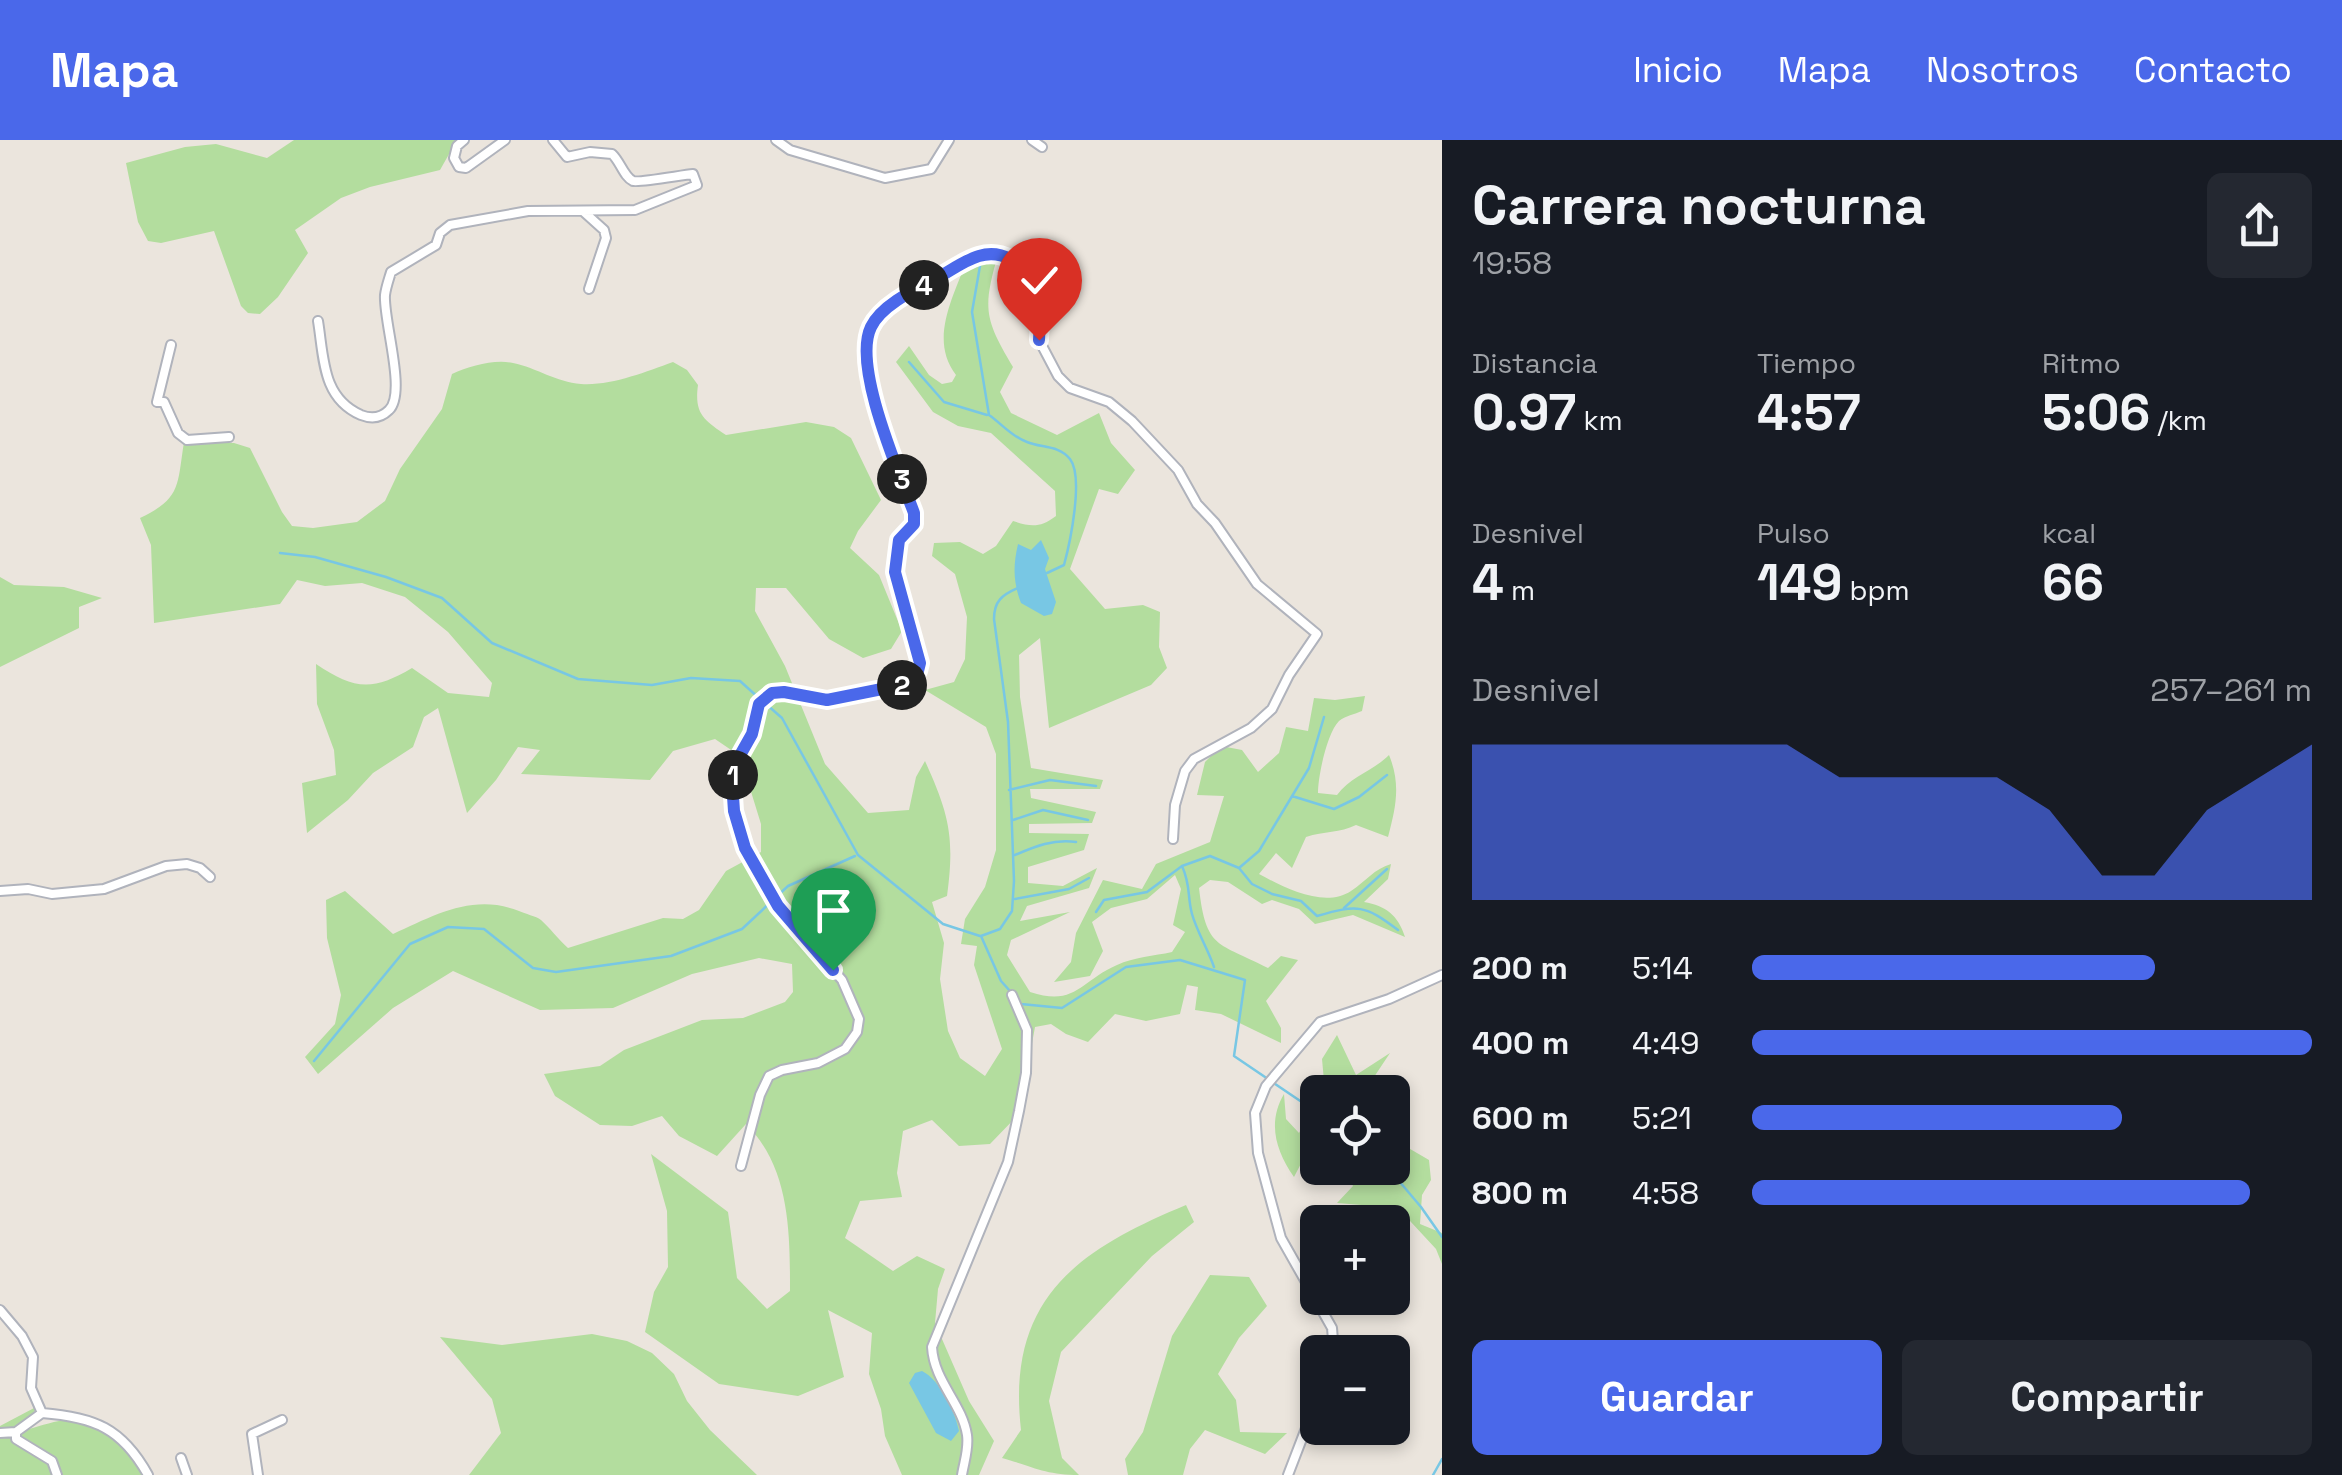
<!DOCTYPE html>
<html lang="es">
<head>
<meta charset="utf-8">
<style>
	:root { --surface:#171b24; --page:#242831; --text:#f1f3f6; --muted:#9ea1a6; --accent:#4a68ea }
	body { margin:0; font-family:"Space Grotesk",sans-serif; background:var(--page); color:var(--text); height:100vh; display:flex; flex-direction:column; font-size:38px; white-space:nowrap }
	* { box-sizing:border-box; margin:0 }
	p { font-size:32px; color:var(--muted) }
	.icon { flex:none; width:55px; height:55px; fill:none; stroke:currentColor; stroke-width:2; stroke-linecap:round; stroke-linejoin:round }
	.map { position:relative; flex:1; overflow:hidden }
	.drawer { display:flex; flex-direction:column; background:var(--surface); width:900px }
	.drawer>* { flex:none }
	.buttons { position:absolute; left:1300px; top:935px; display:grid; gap:20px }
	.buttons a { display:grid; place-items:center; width:110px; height:110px; border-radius:15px; background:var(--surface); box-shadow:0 5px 15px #0003; font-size:50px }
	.pin { position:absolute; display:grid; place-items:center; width:85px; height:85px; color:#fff; margin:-102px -42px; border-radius:50% 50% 50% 0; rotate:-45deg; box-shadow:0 0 10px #0007 }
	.pin .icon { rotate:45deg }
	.km { position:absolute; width:50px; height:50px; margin:-25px; border-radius:50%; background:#222; color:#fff; font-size:28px; line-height:50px; text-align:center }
	.round { display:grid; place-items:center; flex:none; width:105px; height:105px; border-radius:15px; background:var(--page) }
	.overview { display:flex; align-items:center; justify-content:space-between; height:170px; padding:0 30px }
	h1 { font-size:55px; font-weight:700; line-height:75px }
	.metrics { display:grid; grid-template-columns:repeat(3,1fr); gap:15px; height:170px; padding:10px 30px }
	.metrics div { display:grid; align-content:center }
	.metrics b { font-size:50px; font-weight:700 }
	.metrics small { font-size:28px; font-weight:400 }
	.metrics p { font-size:28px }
	.chart { height:280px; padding:20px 30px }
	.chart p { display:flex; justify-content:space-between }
	.chart svg { width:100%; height:180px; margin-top:10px; fill:var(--accent); opacity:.7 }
	.cta { display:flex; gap:20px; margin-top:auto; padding:20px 30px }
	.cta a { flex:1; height:115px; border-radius:15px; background:var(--accent); color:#fff; font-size:40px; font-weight:700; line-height:115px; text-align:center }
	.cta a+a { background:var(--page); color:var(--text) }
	ul { padding:0 30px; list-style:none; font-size:32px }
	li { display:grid; grid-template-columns:160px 120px 1fr; align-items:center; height:75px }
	li i { height:25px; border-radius:12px; background:var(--accent) }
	header { display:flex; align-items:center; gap:60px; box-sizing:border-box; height:140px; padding:0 50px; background:var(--accent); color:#fff }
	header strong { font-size:48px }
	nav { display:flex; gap:55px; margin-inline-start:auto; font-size:35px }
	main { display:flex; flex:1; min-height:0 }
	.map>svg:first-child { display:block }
	.green { fill:#b3dd9e }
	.water { fill:#78c7e4 }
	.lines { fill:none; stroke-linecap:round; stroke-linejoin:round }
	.stream { stroke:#78c7e4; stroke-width:2.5 }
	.street-casing { stroke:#b0b3bc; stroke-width:12 }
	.street { stroke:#fff; stroke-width:8 }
	.route-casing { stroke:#fff; stroke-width:20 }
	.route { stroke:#4a68ea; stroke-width:12 }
</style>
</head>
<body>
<header>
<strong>Mapa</strong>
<nav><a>Inicio</a><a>Mapa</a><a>Nosotros</a><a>Contacto</a></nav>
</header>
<main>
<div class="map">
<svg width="1442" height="1335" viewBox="0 0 1442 1335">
	<rect width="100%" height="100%" fill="#ebe5dd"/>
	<path class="green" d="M 294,0 L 457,0 L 440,30 L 370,47 L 341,58 L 295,90 L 308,113 L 278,157 L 260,174 L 248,173 L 241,166 L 214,91 L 161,103 L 148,101 L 138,82 L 126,23 L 185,7 L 216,4 L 267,18 Z
		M 998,115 C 982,169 985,180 1013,227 L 1000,252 L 1011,273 L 1057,295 L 1099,273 L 1111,303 L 1135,330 L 1118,354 L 1099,349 L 1070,429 L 1105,469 L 1143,465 L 1160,472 L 1159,507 L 1167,528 L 1151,545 L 1049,588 L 1040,498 L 1019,515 L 1020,557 L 1031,628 L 1103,640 L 1100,649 L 1030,649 L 1031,658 L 1096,672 L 1092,683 L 1029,684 L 1029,693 L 1089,694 L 1084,710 L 1028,727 L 1028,743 L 1063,746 L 1097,728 L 1089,748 L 1027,766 L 1020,781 L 1070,772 L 1011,800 L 1007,815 L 1030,852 C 1076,867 1080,841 1117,825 C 1134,817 1154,816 1172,812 L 1185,792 L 1173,785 L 1181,749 L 1175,735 L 1147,759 L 1111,768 L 1092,782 L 1103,811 L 1090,836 L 1054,842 L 1071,822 L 1076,793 L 1103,740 L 1142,749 L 1156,724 L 1210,702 L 1224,656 L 1197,655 L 1205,622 L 1221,606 L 1242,610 L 1258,632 L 1279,613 L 1286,587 L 1308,591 L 1314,558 L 1335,560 L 1365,556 L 1362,571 C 1355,574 1345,576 1339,581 C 1327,593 1318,636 1318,653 L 1337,655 C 1351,636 1372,632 1389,615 C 1401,644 1396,667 1388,697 L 1356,685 C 1340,693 1324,691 1306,697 L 1292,728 L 1276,713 L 1259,734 C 1283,747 1324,769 1351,751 C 1366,741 1374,729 1391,724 L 1388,739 L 1364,762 C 1386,766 1398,775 1405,797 L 1353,775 L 1315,784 L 1299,769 L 1272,760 L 1262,764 L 1228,742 L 1210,740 L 1199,748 C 1206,810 1218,802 1268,828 L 1281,816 L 1298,820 L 1266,861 L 1281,888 L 1281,903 L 1221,874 L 1195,870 L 1198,847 L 1187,845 L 1180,874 L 1146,881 L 1115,874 L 1088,902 L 1066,894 L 1051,884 L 1035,887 L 1019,974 L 990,1004 L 959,1006 L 932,980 L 903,991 L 897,1033 L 902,1057 L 860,1061 L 845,1098 L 893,1131 L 917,1116 L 945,1129 L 938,1149 L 935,1183 L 969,1261 L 994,1301 L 979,1335 L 902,1335 L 885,1296 L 881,1269 L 869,1234 L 872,1193 L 828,1170 L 844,1237 L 798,1256 L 719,1244 L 645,1192 L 654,1152 L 668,1127 L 667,1071 L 651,1014 L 728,1072 L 737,1138 L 767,1169 L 790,1151 C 790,1092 790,1028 746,984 L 717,1016 L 679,996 L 662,976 L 632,986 L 600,985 L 555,956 L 544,934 L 600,926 L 624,910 L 702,880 L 743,878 L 785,862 L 793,852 L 792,824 L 759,818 L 692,834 L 613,868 L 540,870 L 453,831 L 393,868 L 318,934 L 305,917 L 335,884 L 341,855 L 327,798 L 326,760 L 345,751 L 393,794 C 435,775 473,753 519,771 C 525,774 536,776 541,780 C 549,787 559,800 568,808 L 663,778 L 683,779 L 699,770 L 726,731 L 761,712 L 761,684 L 740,616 L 715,599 L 673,611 L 650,640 L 521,634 L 540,610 L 518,607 L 496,640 L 467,673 L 438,568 L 424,577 L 413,607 L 373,633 L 348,660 L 307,693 L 302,643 L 336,635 L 334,610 L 317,564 L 316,524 C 353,549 372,552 412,528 L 448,553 L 489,557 L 492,543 L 448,492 L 405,457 L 362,443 L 325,446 L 297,440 L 280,464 L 154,483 L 151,405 L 140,378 C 182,358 177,345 184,302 L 234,303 L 250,308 L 282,372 L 292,386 L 313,388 L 357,382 L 385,361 L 400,329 L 442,269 L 452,234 C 470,226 494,219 513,223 C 537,228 556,242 581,244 C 611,246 645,232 673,222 L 687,230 L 698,245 C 694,274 704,280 726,295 L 806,282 L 834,287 L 851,298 L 881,360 L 858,391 L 850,408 L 879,435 L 902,491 L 891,509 L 863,518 L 829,499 L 786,448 L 756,448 L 755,471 L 785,526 L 825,624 L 868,673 L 909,670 L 916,637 L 925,621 C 949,674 955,697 947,756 L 932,762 L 944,803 L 940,839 L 948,891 L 960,918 L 985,936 L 1002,909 L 974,825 L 977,806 L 961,804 L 965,779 L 985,747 L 996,710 L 996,614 L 986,587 L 925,550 L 954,542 L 965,519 L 967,477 L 955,434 L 932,416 L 934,403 L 960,402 L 983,414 L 996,406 L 1013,381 C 1031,387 1040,388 1056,376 L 1055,351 L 991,293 L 958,286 L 933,272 L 896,222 L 909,206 L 929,235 L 942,244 L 952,242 L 956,235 C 929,200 953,158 966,122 Z
		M 0,437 L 14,445 L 64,447 L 102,458 L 79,467 L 79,488 L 0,527 Z
		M 1337,895 L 1356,935 L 1390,913 L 1364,952 L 1325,952 L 1322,919 Z
		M 1284,954 L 1286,979 L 1299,993 L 1314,964 L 1317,968 L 1317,993 L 1294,1037 C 1276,1011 1267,983 1284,954 Z
		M 1393,999 L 1429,1020 L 1431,1040 L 1422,1055 L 1420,1084 L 1442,1093 L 1442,1124 L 1436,1109 L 1398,1068 L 1337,1063 L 1353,1046 L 1345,1028 L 1392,1028 Z
		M 1186,1065 L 1194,1082 L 1152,1116 L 1061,1212 L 1049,1261 L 1062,1318 L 1079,1335 C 1046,1335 1034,1327 1002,1318 L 1021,1290 C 1006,1158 1078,1110 1186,1065 Z
		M 1210,1135 L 1249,1137 L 1267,1166 L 1239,1198 L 1218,1234 L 1236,1260 L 1240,1292 L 1287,1293 L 1265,1314 L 1205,1290 L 1190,1309 L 1183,1335 L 1128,1335 L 1125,1319 L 1143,1292 L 1172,1196 Z
		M 592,1194 L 627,1201 L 652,1213 L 674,1234 L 687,1261 L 710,1290 L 757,1335 L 469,1335 L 501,1293 L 492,1259 L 440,1197 L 502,1205 Z
		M 36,1267 L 29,1289 C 41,1286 56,1280 69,1280 C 103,1281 127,1308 143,1335 L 0,1335 L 0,1286 Z"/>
	<path class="water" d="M 1041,400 L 1049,418 L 1045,429 L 1056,462 L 1052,474 L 1044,476 L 1021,463 C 1013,442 1013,426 1018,404 L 1031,410 Z
		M 922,1231 C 940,1240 955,1271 959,1291 L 951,1301 L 936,1293 L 909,1243 L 915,1233 Z"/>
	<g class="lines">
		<path class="stream" d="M 980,126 L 972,172 L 989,275 C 1002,284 1012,297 1027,302 C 1041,308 1059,305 1070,319 C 1084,337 1070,403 1064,425 L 1047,433
			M 909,222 L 944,262 L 987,275
			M 280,413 L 315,417 L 386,437 L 442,458 L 492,503 L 578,539 L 652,545 L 691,538 L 740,541 L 760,559
			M 766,564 L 782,578 L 858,715 L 943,784 L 980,796
			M 1009,650 L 1050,640 L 1096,646
			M 1292,656 L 1334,669 L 1359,657 L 1387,635
			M 1013,680 L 1043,670 L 1088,680
			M 1015,715 C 1036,706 1053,699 1076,702
			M 1239,728 L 1259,711 L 1309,628 L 1324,577
			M 1015,759 L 1069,749 L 1089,738
			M 1344,768 L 1387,729
			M 1096,772 L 1104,760 L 1147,752 L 1182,726
			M 1214,827 C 1208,809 1197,792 1192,774 C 1187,755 1191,746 1182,726 L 1210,716 L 1239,728 L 1252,744 L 1272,754 L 1301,761 L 1317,776 C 1358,764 1365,765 1398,790
			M 1010,851 L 1001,841 L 981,796 L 1000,789 L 1012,771 L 1014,741 L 1008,582 L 994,479 C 994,461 1002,455 1018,448
			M 1018,861 L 1021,864 L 1062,868 L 1126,827 L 1180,820 L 1245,840 L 1234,916 L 1318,973
			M 314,921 L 410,804 L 448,787 L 484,789 L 533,828 L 556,832 L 671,816 L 742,789 L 788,746 L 855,716
			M 1388,1028 L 1421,1067 L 1442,1097
			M 1433,1335 L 1442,1319"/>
		<defs>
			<path id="street" d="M 464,0 L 457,6 L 454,18 L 459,27 L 466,28 L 505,0
				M 776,0 L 790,10 L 885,38 L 931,29 L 949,0
				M 1032,0 L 1042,7
				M 584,72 L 604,90 L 606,98 L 589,149
				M 318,181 C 324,218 322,258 361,275 C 371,279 381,278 389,270 C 407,253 383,180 385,155 C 386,147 389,139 391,132 L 436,105 L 440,93 L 450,85 L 528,71 L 635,70 L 697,45 L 693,34 C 682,35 639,43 633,41 C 624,37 620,21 612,14 L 590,12 L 567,17 L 553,0
				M 171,205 L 157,262 L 164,262 L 178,293 L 187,300 L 229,297
				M 0,751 L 28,749 L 52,754 L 104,749 L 166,726 L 187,724 L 200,728 L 210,737
				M 741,1026 L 760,955 L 769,936 L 782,930 L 818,923 L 845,909 L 857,892 L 859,879 L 842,840 L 778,766 L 755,728 L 734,671 L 732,642 L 734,627 L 753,594 L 759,564 L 772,553 L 784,552 L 827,560 L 901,545 L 918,531 L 920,523 L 895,432 L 899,400 L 914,384 L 914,373 L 871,250 C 867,232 863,207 870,188 C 878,171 969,114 987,114 C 1010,114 1023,130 1042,141 L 1039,200 L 1058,236 L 1070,248 L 1109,262 L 1132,281 L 1178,330 L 1197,364 L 1215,383 L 1257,444 L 1317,494 L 1289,535 L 1272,569 L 1251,588 L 1194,619 L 1185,631 L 1175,665 L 1173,699
				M 0,1170 L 22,1196 L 33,1217 L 31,1248 L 42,1273
				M 1334,1212 L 1332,1188 L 1281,1098 L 1258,1013 L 1255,973 L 1266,946 L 1320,882 L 1389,859 L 1442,835
				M 16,1292 L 16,1299 L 52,1321 L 57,1335
				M 0,1293 L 16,1292 L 42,1273 C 94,1277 122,1288 148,1335
				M 181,1318 L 187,1335
				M 258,1335 L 252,1294 L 282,1280
				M 962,1335 C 964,1322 969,1309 967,1295 C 962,1263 934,1242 932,1207 L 1008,1022 L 1019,971 L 1026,933 L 1027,890 L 1012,855
				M 1288,1335 L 1318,1257"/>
		</defs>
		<use href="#street" class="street-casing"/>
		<use href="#street" class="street"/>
	</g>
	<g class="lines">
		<defs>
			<path id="route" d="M 833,830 L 778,766 L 745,708 L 734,671 L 732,642 L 734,626 L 752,594 L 759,564 L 772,553 L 784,552 L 827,560 L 902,545 L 918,531 L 920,523 L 895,432 L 899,400 L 914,384 L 914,373 C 899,332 852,226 871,187 C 882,164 918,148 939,137 C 962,124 984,105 1010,119 C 1021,124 1031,135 1042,142 L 1039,200"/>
		</defs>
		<use href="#route" class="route-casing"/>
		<use href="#route" class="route"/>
	</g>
</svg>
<div class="buttons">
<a><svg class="icon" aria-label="locate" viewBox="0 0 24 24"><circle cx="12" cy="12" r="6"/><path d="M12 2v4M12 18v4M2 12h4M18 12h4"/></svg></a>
<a>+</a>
<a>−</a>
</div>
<div class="pin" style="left:833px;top:830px;background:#1e9e55"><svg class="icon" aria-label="arrive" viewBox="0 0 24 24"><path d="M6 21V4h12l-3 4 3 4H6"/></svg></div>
<div class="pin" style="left:1039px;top:200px;background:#d93025"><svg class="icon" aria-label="check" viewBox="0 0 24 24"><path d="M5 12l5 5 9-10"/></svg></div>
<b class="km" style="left:733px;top:635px">1</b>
<b class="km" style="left:902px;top:545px">2</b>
<b class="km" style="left:902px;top:339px">3</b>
<b class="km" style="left:924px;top:145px">4</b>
</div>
<section class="drawer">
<div class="overview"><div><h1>Carrera nocturna</h1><p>19:58</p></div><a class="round"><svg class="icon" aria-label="share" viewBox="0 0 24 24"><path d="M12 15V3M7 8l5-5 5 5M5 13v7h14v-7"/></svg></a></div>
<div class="metrics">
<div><p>Distancia</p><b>0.97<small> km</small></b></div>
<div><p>Tiempo</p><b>4:57</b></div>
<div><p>Ritmo</p><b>5:06<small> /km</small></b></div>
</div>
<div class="metrics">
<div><p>Desnivel</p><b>4<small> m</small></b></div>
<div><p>Pulso</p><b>149<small> bpm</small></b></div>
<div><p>kcal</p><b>66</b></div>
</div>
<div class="chart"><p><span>Desnivel</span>257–261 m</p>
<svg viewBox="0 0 160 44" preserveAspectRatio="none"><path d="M0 44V6L10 6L20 6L30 6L40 6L50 6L60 6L70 14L80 14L90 14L100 14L110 22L120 38L130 38L140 22L150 14L160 6V44z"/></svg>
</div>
<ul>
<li><b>200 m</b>5:14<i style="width:72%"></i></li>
<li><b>400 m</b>4:49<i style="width:100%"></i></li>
<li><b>600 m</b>5:21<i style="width:66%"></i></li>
<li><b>800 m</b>4:58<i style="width:89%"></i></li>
</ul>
<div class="cta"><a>Guardar</a><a>Compartir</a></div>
</section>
</main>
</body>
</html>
